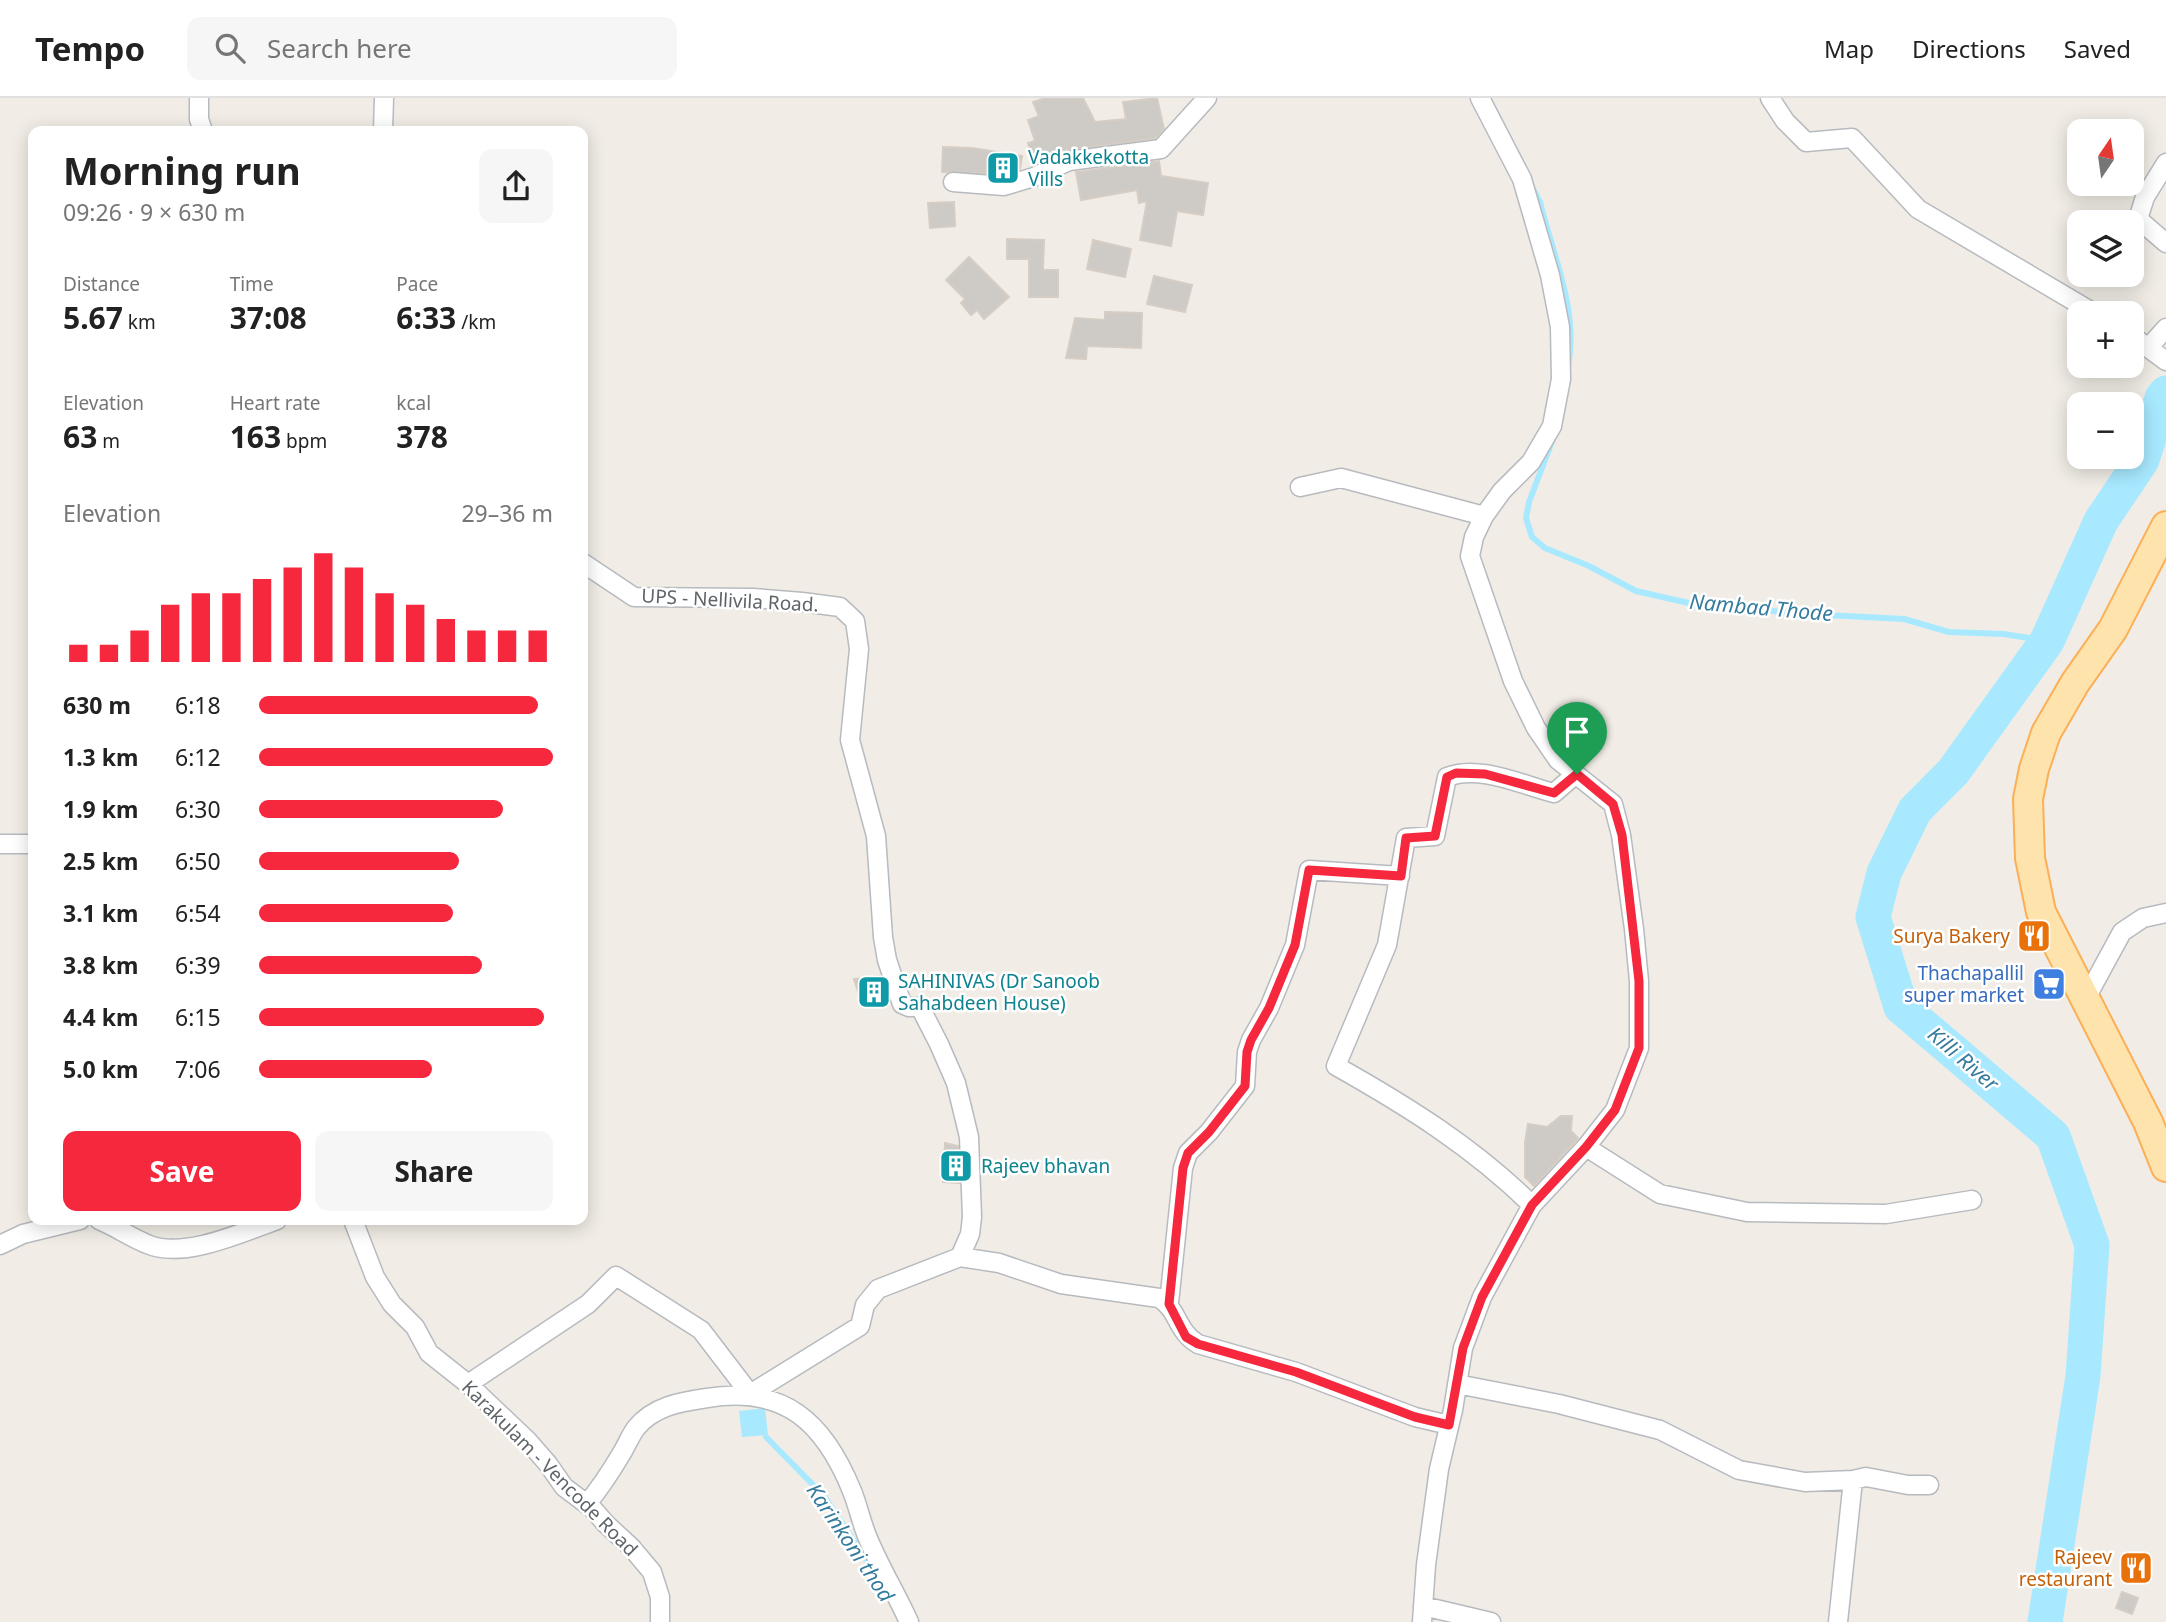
<!DOCTYPE html>
<html lang="en">
<head>
<meta charset="utf-8">
<style>
	:root { --surface:#fff; --page:#f6f6f6; --text:#222; --muted:#767676; --line:#e0e0e0; --accent:#f5283d }
	body { margin:0; font-family:"Noto Sans",sans-serif; background:var(--page); color:var(--text); height:100vh; display:flex; flex-direction:column; font-size:26px; white-space:nowrap }
	* { box-sizing:border-box; margin:0 }
	p { font-size:23px; color:var(--muted) }
	.icon { flex:none; width:38px; height:38px; fill:none; stroke:currentColor; stroke-width:2; stroke-linecap:round; stroke-linejoin:round }
	.map { position:relative; flex:1; overflow:hidden }
	.details { position:absolute; left:28px; top:28px; width:560px; height:1099px; display:flex; flex-direction:column; background:var(--surface); border-radius:14px; box-shadow:0 4px 18px #0003 }
	.details>* { flex:none }
	.needle { width:46px; rotate:13deg }
	.buttons { position:absolute; left:2067px; top:21px; display:grid; gap:14px }
	.buttons a { display:grid; place-items:center; width:77px; height:77px; border-radius:14px; background:var(--surface); box-shadow:0 4px 18px #0003; font-size:35px }
	.pin { position:absolute; display:grid; place-items:center; width:60px; height:60px; color:#fff; margin:-72px -30px; border-radius:50% 50% 50% 0; rotate:-45deg; box-shadow:0 0 7px #0007 }
	.pin .icon { rotate:45deg }
	.round { display:grid; place-items:center; flex:none; width:74px; height:74px; border-radius:14px; background:var(--page) }
	.summary { display:flex; align-items:center; justify-content:space-between; height:119px; padding:0 35px }
	h1 { font-size:38px; font-weight:700; line-height:52px }
	.metrics { display:grid; grid-template-columns:repeat(3,1fr); gap:10px; height:119px; padding:7px 35px }
	.metrics div { display:grid; align-content:center }
	.metrics b { font-size:30px; font-weight:700 }
	.metrics small { font-size:19px; font-weight:400 }
	.metrics p { font-size:19px }
	.chart { height:196px; padding:14px 35px }
	.chart p { display:flex; justify-content:space-between }
	.chart svg { width:100%; height:126px; margin-top:7px; stroke:var(--accent); stroke-width:6 }
	.button { display:flex; gap:14px; margin-top:auto; padding:14px 35px }
	.button a { flex:1; height:80px; border-radius:14px; background:var(--accent); color:#fff; font-size:28px; font-weight:700; line-height:80px; text-align:center }
	.button a+a { background:var(--page); color:var(--text) }
	ul { padding:0 35px; list-style:none; font-size:23px }
	li { display:grid; grid-template-columns:112px 84px 1fr; align-items:center; height:52px }
	li i { height:18px; border-radius:9px; background:var(--accent) }
	header { display:flex; align-items:center; gap:42px; box-sizing:border-box; height:98px; padding:0 35px; background:var(--surface); border-bottom:2px solid var(--line) }
	header strong { font-size:33px }
	nav { display:flex; gap:38px; margin-inline-start:auto; font-size:24px }
	.search { width:490px; height:63px; background:var(--page); display:flex; align-items:center; gap:18px; box-sizing:border-box; padding:0 24px; border-radius:14px; color:var(--muted); font-size:26px }
	.map>svg:first-child { display:block }
	.water { fill:#a8e9ff }
	.lines { fill:none; stroke-linecap:round; stroke-linejoin:round }
	.stream { stroke:#a8e9ff; stroke-width:6 }
	.river { stroke:#a8e9ff; stroke-width:35 }
	.building { fill:#cecac5; stroke:#d6cdc4; stroke-width:2 }
	.street-casing { stroke:#b7babe; stroke-width:21 }
	.primary-casing { stroke:#fbaf56; stroke-width:32 }
	.street { stroke:#fff; stroke-width:18 }
	.primary { stroke:#ffe3ad; stroke-width:28 }
	.route-casing { stroke:#fff; stroke-width:14 }
	.route { stroke:#f5283d; stroke-width:9 }
	.labels { text-anchor:middle; stroke-width:5; stroke-linejoin:round; paint-order:stroke }
	.culture-label { font-size:19px; fill:#0d838f; stroke:#fff; text-anchor:start }
	.street-label { font-size:19px; fill:#5e6468; stroke:#fff }
	.food-label { font-size:19px; fill:#c56008; stroke:#fff; text-anchor:end }
	.shop-label { font-size:19px; fill:#366cbe; stroke:#fff; text-anchor:end }
	.water-label { font-size:21px; font-style:italic; fill:#357b9d; stroke:#fff }
</style>
</head>
<body>
<header>
<strong>Tempo</strong>
<div class="search"><svg class="icon" aria-label="search" viewBox="0 0 24 24"><circle cx="10" cy="10" r="6"/><path d="M15 15l6 6"/></svg>Search here</div>
<nav><a>Map</a><a>Directions</a><a>Saved</a></nav>
</header>
<div class="map">
<svg width="2166" height="1524" viewBox="0 0 2166 1524">
	<rect width="100%" height="100%" fill="#f1ede6"/>
	<path class="water" d="M 765,1310 L 768,1337 L 742,1339 L 739,1313 Z"/>
	<g class="lines">
		<path class="stream" d="M 1533,91 L 1540,104 C 1553,158 1579,213 1568,269
			M 1553,341 L 1529,404 L 1526,420 L 1532,439 L 1545,450 L 1589,468 L 1636,493 L 1715,511 L 1751,510 L 1787,515 L 1904,521 L 1949,534 L 2004,536 L 2047,543
			M 766,1339 L 824,1398 L 876,1476"/>
		<path class="river" d="M 2045,1524 L 2083,1278 L 2092,1147 L 2053,1038 L 1901,909 L 1873,819 L 1884,775 L 1915,712 L 1953,674 L 2047,543 L 2101,423 L 2142,362 L 2162,300 L 2166,295"/>
	</g>
	<path class="building" d="M 1045,0 L 1083,0 L 1095,24 L 1126,21 L 1123,4 L 1157,0 L 1164,31 L 1155,40 L 1068,52 L 1032,64 L 1028,45 L 1035,43 L 1028,22 L 1039,18 L 1033,4 Z
		M 943,49 L 972,50 L 1022,58 L 1020,71 L 1005,76 L 942,74 Z
		M 1159,63 L 1161,78 L 1208,85 L 1203,117 L 1177,113 L 1171,148 L 1140,142 L 1147,103 L 1139,105 L 1137,92 L 1081,102 L 1076,74 Z
		M 954,104 L 955,128 L 930,130 L 928,105 Z
		M 1007,141 L 1044,142 L 1043,172 L 1058,172 L 1058,199 L 1029,199 L 1029,161 L 1007,161 Z
		M 1093,142 L 1131,151 L 1125,179 L 1087,171 Z
		M 969,159 L 1009,199 L 984,221 L 977,212 L 971,217 L 961,205 L 965,201 L 946,182 Z
		M 1154,178 L 1192,187 L 1185,214 L 1147,206 Z
		M 1105,214 L 1142,215 L 1141,250 L 1087,248 L 1086,261 L 1066,260 L 1075,220 L 1105,222 Z
		M 881,878 L 889,903 L 862,906 L 854,881 Z
		M 1561,1018 L 1572,1018 L 1571,1033 L 1578,1040 L 1534,1088 L 1525,1079 L 1525,1044 L 1528,1026 L 1547,1029 Z
		M 945,1045 L 958,1048 L 959,1085 L 943,1084 Z
		M 2122,1494 L 2138,1500 L 2132,1516 L 2116,1510 Z"/>
	<g class="lines">
		<defs>
			<path id="street" d="M 199,0 L 199,21 L 203,33
				M 1770,0 L 1785,23 L 1806,44 L 1852,40 L 1918,111 L 2094,215
				M 383,33 L 384,0
				M 2166,65 L 2145,99 L 2138,121 L 2166,145
				M 953,84 L 1004,88 L 1034,79 L 1069,63 L 1161,51 L 1207,0
				M 2132,238 L 2166,263
				M 2149,249 L 2166,230
				M 1300,389 L 1341,380 L 1484,418
				M 583,465 L 634,499 L 753,500 L 802,504 L 840,509 L 855,523 L 859,551 L 850,642 L 876,738 L 883,839 L 887,862 L 902,906 L 909,909 L 920,909 L 939,946 L 956,985 L 969,1039 L 972,1119 L 970,1136 L 960,1159 L 999,1165 L 1061,1186 L 1159,1200 C 1179,1212 1176,1233 1198,1246 L 1296,1274 L 1415,1319 L 1449,1327
				M 0,746 L 33,746
				M 2085,902 L 2122,834 L 2143,820 L 2166,815
				M 1586,1049 L 1660,1096 L 1747,1114 L 1886,1116 L 1972,1102
				M 1532,1107 C 1473,1049 1407,1008 1336,968 L 1387,847 L 1406,740 L 1435,738 L 1447,679 C 1479,666 1522,687 1554,695 L 1576,676
				M 99,1122 C 116,1129 130,1139 147,1146 C 183,1162 243,1134 277,1122
				M 353,1122 L 375,1179 L 392,1206 L 415,1229 L 429,1255 L 468,1286 L 527,1342 L 548,1366 L 564,1389 L 592,1410 L 606,1426 L 631,1449 L 652,1474 L 660,1499 L 660,1524
				M 0,1147 L 23,1136 L 80,1122
				M 1169,1205 L 1183,1070 L 1188,1055 L 1209,1034 L 1245,988 L 1247,954 L 1251,942 L 1269,910 L 1295,847 L 1309,772 L 1400,778
				M 468,1286 L 588,1206 L 616,1178 L 701,1232 L 750,1296 L 860,1228 L 865,1207 L 878,1191 L 960,1159
				M 1457,1286 L 1559,1306 L 1660,1332 L 1739,1372 L 1805,1384 L 1853,1382 L 1866,1379 L 1908,1387 L 1929,1387
				M 587,1406 C 599,1391 610,1375 620,1358 C 626,1349 630,1338 636,1330 C 654,1308 680,1304 707,1300 C 784,1287 824,1324 852,1393 C 858,1408 861,1423 867,1438 C 879,1468 896,1495 909,1524
				M 1423,1508 L 1491,1524
				M 1422,1524 L 1426,1467 L 1439,1371 L 1453,1312 L 1463,1250 L 1482,1199 L 1532,1107 L 1586,1049 L 1615,1012 L 1639,950 L 1639,883 L 1634,831 L 1621,737 L 1613,706 L 1558,662 L 1536,630 L 1513,583 L 1470,458 L 1474,439 L 1484,418 L 1502,393 L 1531,364 L 1552,328 L 1561,281 L 1560,229 L 1550,177 L 1522,81 L 1480,0
				M 1838,1524 L 1853,1382"/>
			<path id="primary" d="M 2166,428 L 2113,531 L 2075,585 L 2046,635 L 2034,671 L 2028,701 L 2030,760 L 2041,814 L 2148,1024 L 2166,1069"/>
		</defs>
		<use href="#street" class="street-casing"/>
		<use href="#primary" class="primary-casing"/>
		<use href="#street" class="street"/>
		<use href="#primary" class="primary"/>
	</g>
	<g class="lines">
		<defs>
			<path id="route" d="M 1456,675 L 1485,676 L 1554,695 L 1577,676 L 1613,706 L 1622,737 L 1639,883 L 1639,950 L 1615,1012 L 1586,1049 L 1532,1107 L 1482,1199 L 1463,1250 L 1449,1327 L 1415,1319 L 1296,1274 L 1198,1246 L 1186,1239 L 1169,1206 L 1183,1070 L 1188,1055 L 1209,1034 L 1245,988 L 1247,954 L 1251,942 L 1269,910 L 1295,847 L 1309,772 L 1401,778 L 1406,740 L 1435,738 L 1447,679 Z"/>
		</defs>
		<use href="#route" class="route-casing"/>
		<use href="#route" class="route"/>
	</g>
	<defs>
		<symbol id="building-square" viewBox="-11 -11 22 22"><rect x="-9" y="-9" width="18" height="18" rx="4" fill="#0f9aa8" stroke="#fff"/><path d="M-4-6H4V6H1V3H-1V6H-4ZM-2.5-4.3h1.7v1.8h-1.7ZM.8-4.3h1.7v1.8H.8ZM-2.5-1h1.7V.8h-1.7ZM.8-1h1.7V.8H.8Z" fill="#fff"/></symbol>
		<symbol id="restaurant-square" viewBox="-11 -11 22 22"><rect x="-9" y="-9" width="18" height="18" rx="4" fill="#e8710a" stroke="#fff"/><path d="M-5-6h1v4h1v-4h1v4h1v-4h1v5L-1.5 .5V6h-2V.5L-5-1ZM5-6V6H3V1.5H1.5Q1.5-4 5-6Z" fill="#fff"/></symbol>
		<symbol id="supermarket-square" viewBox="-11 -11 22 22"><rect x="-9" y="-9" width="18" height="18" rx="4" fill="#3f7fe0" stroke="#fff"/><path d="M-6-5.5h2.5l.6 2H6L4.5 2H-2.5L-4.4-4H-6ZM-1.5 3.2a1.3 1.3 0 1 0 .1 0ZM3 3.2a1.3 1.3 0 1 0 .1 0Z" fill="#fff"/></symbol>
	</defs>
	<g fill-rule="evenodd">
		<use href="#building-square" x="984" y="51" width="38" height="38"/>
		<use href="#restaurant-square" x="2015" y="819" width="38" height="38"/>
		<use href="#supermarket-square" x="2030" y="867" width="38" height="38"/>
		<use href="#building-square" x="855" y="875" width="38" height="38"/>
		<use href="#building-square" x="937" y="1049" width="38" height="38"/>
		<use href="#restaurant-square" x="2117" y="1451" width="38" height="38"/>
	</g>
	<g class="labels">
		<g class="culture-label">
			<text x="1028" y="66">Vadakkekotta<tspan x="1028" dy="22">Vills</tspan></text>
			<text x="898" y="890">SAHINIVAS (Dr Sanoob<tspan x="898" dy="22">Sahabdeen House)</tspan></text>
			<text x="981" y="1075">Rajeev bhavan</text>
		</g>
		<g class="street-label">
			<text transform="translate(730 502) rotate(3)" y="7">UPS - Nellivila Road.</text>
			<text transform="translate(550 1370) rotate(45)" y="7">Karakulam - Vencode Road</text>
		</g>
		<g class="food-label">
			<text x="2010" y="845">Surya Bakery</text>
			<text x="2112" y="1466">Rajeev<tspan x="2112" dy="22">restaurant</tspan></text>
		</g>
		<g class="shop-label">
			<text x="2024" y="882">Thachapallil<tspan x="2024" dy="22">super market</tspan></text>
		</g>
		<g class="water-label">
			<text transform="translate(1761 510) rotate(5)" y="7">Nambad Thode</text>
			<text transform="translate(1963 961) rotate(41)" y="7">Killi River</text>
			<text transform="translate(850 1445) rotate(56)" y="7">Karinkoni thod</text>
		</g>
	</g>
</svg>
<div class="buttons">
<a><svg class="needle" viewBox="-14 -14 28 28"><path d="M0-13l5 13h-10z" fill="#e53935"/><path d="M0 13l5-13h-10z" fill="#767676"/></svg></a>
<a><svg class="icon" aria-label="layers" viewBox="0 0 24 24"><path d="M12 4l9 5-9 5-9-5zM3 14l9 5 9-5"/></svg></a>
<a>+</a>
<a>−</a>
</div>
<div class="pin" style="left:1577px;top:676px;background:#1e9e55"><svg class="icon" aria-label="arrive" viewBox="0 0 24 24"><path d="M6 21V4h12l-3 4 3 4H6"/></svg></div>
<section class="details">
<div class="summary"><div><h1>Morning run</h1><p>09:26 · 9 × 630 m</p></div><a class="round"><svg class="icon" aria-label="share" viewBox="0 0 24 24"><path d="M12 15V3M7 8l5-5 5 5M5 13v7h14v-7"/></svg></a></div>
<div class="metrics">
<div><p>Distance</p><b>5.67<small> km</small></b></div>
<div><p>Time</p><b>37:08</b></div>
<div><p>Pace</p><b>6:33<small> /km</small></b></div>
</div>
<div class="metrics">
<div><p>Elevation</p><b>63<small> m</small></b></div>
<div><p>Heart rate</p><b>163<small> bpm</small></b></div>
<div><p>kcal</p><b>378</b></div>
</div>
<div class="chart"><p><span>Elevation</span>29–36 m</p>
<svg viewBox="0 0 160 44" preserveAspectRatio="none"><path d="M5 44V38M15 44V38M25 44V33M35 44V24M45 44V20M55 44V20M65 44V15M75 44V11M85 44V6M95 44V11M105 44V20M115 44V24M125 44V29M135 44V33M145 44V33M155 44V33"/></svg>
</div>
<ul>
<li><b>630 m</b>6:18<i style="width:95%"></i></li>
<li><b>1.3 km</b>6:12<i style="width:100%"></i></li>
<li><b>1.9 km</b>6:30<i style="width:83%"></i></li>
<li><b>2.5 km</b>6:50<i style="width:68%"></i></li>
<li><b>3.1 km</b>6:54<i style="width:66%"></i></li>
<li><b>3.8 km</b>6:39<i style="width:76%"></i></li>
<li><b>4.4 km</b>6:15<i style="width:97%"></i></li>
<li><b>5.0 km</b>7:06<i style="width:59%"></i></li>
</ul>
<div class="button"><a>Save</a><a>Share</a></div>
</section>
</div>
</body>
</html>
